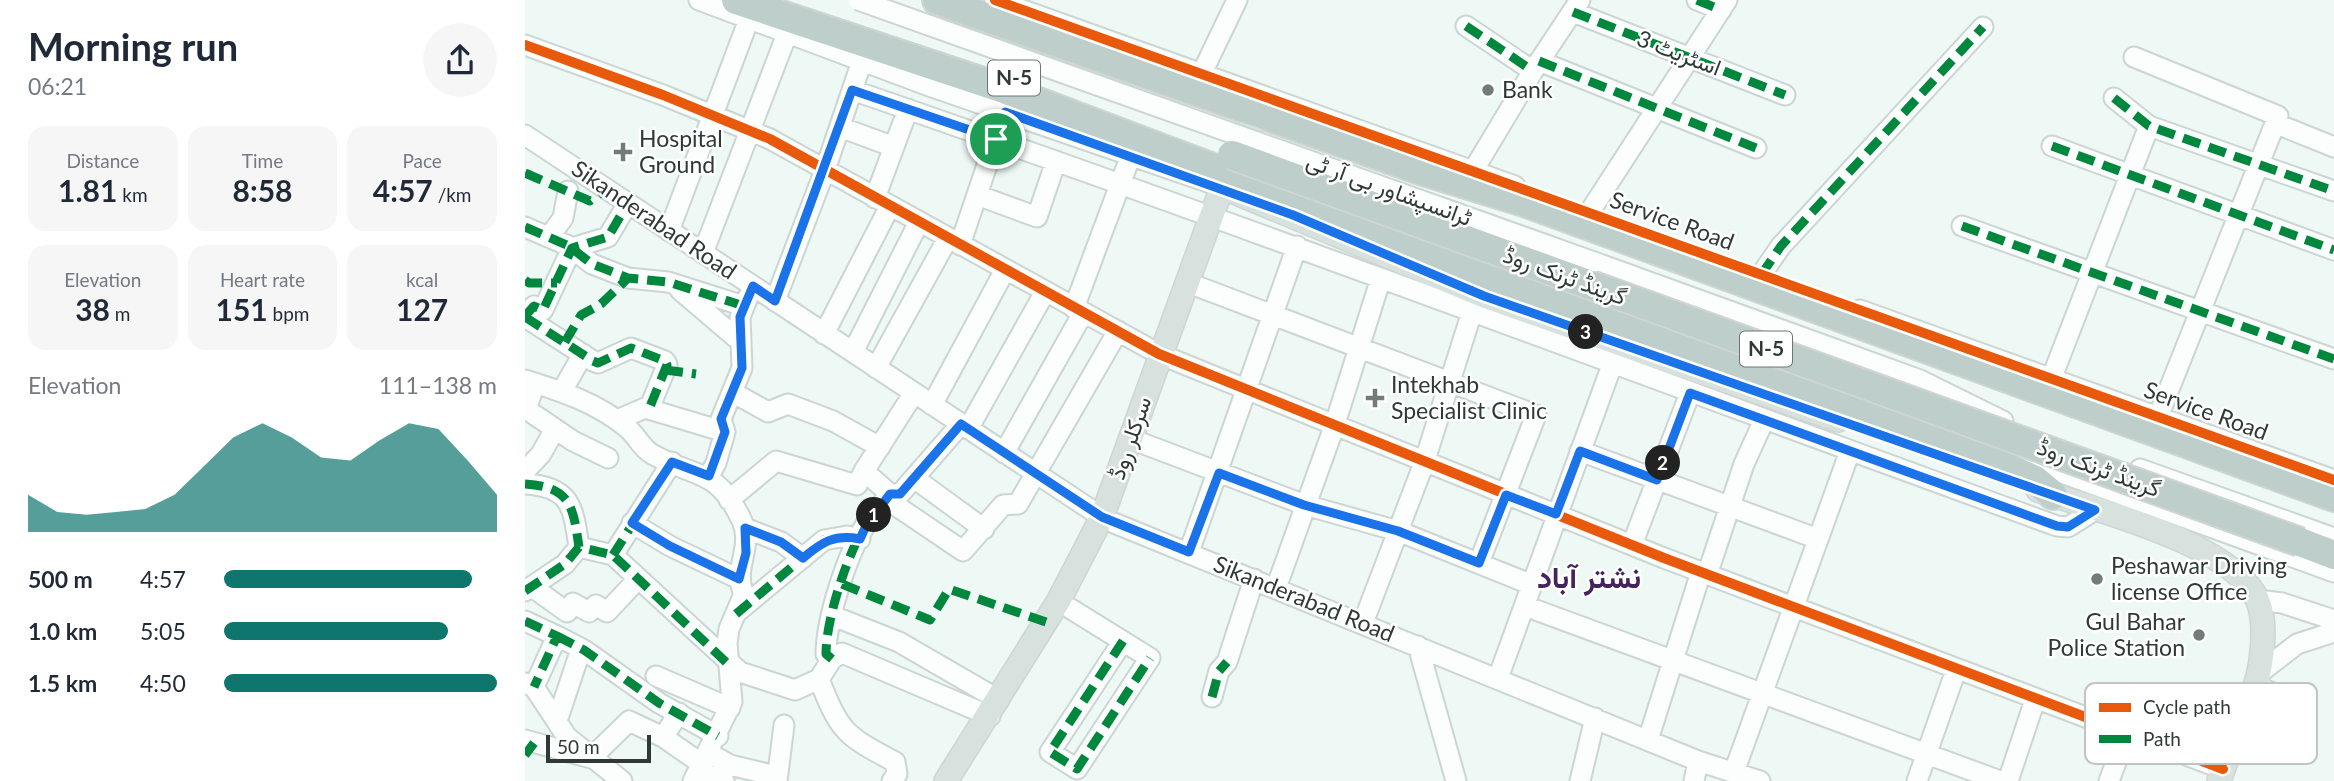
<!DOCTYPE html>
<html lang="en">
<head>
<meta charset="utf-8">
<style>
	:root { --surface:#fff; --page:#f6f6f7; --text:#1f2937; --muted:#747a83; --accent:#0f766e }
	body { margin:0; font-family:Lato,Vazirmatn,sans-serif; background:var(--page); color:var(--text); height:100vh; display:flex; flex-direction:column; font-size:26px; white-space:nowrap }
	* { box-sizing:border-box; margin:0 }
	p { font-size:23px; color:var(--muted) }
	.icon { flex:none; width:38px; height:38px; fill:none; stroke:currentColor; stroke-width:2; stroke-linecap:round; stroke-linejoin:round }
	.map { position:relative; flex:1; overflow:hidden }
	.details { display:flex; flex-direction:column; background:var(--surface); width:525px }
	.details>* { flex:none }
	.scale { position:absolute; left:21px; bottom:18px; width:105px; box-sizing:border-box; padding-left:7px; border:4px solid #2f3a36; border-top:0; font-size:19px; line-height:24px; white-space:nowrap; color:#2f3a36; -webkit-text-stroke:5px #fff; paint-order:stroke }
	.pin { position:absolute; display:grid; place-items:center; width:60px; height:60px; color:#fff; margin:-30px; border:4px solid #fff; border-radius:50%; box-shadow:0 2px 7px #0007 }
	.km { position:absolute; width:35px; height:35px; margin:-18px; border-radius:50%; background:#222; color:#fff; font-size:19px; line-height:35px; text-align:center }
	.round { display:grid; place-items:center; flex:none; width:74px; height:74px; border-radius:37px; background:var(--page) }
	.headline { display:flex; align-items:center; justify-content:space-between; height:119px; padding:0 28px }
	h1 { font-size:38px; font-weight:700; line-height:52px }
	.stats { display:grid; grid-template-columns:repeat(3,1fr); gap:10px; height:119px; padding:7px 28px }
	.stats div { display:grid; align-content:center; border-radius:18px; background:var(--page); text-align:center }
	.stats b { font-size:30px; font-weight:700 }
	.stats small { font-size:19px; font-weight:400 }
	.stats p { font-size:19px }
	.chart { height:196px; padding:14px 28px }
	.chart p { display:flex; justify-content:space-between }
	.chart svg { width:100%; height:126px; margin-top:7px; fill:var(--accent); opacity:.7 }
	ul { padding:0 28px; list-style:none; font-size:23px }
	li { display:grid; grid-template-columns:112px 84px 1fr; align-items:center; height:52px }
	li i { height:18px; border-radius:9px; background:var(--accent) }
	main { display:flex; flex:1; min-height:0 }
	.map>svg:first-child { display:block }
	.lines { fill:none; stroke-linecap:round; stroke-linejoin:round }
	.minor-casing { stroke:#cbd5d1; stroke-width:23 }
	.major-casing { stroke:#cfd5d3; stroke-width:26 }
	.highway-casing { stroke:#cfd5d3; stroke-width:32 }
	.minor { stroke:#fcfefe; stroke-width:19 }
	.major { stroke:#d7e2df; stroke-width:23 }
	.highway { stroke:#bececa; stroke-width:28 }
	.minor-bridge-casing { stroke:#cbd5d1; stroke-width:23; stroke-linecap:butt }
	.highway-bridge-casing { stroke:#cfd5d3; stroke-width:32; stroke-linecap:butt }
	.minor-bridge { stroke:#fcfefe; stroke-width:19 }
	.highway-bridge { stroke:#bececa; stroke-width:28 }
	.quiet { stroke:#00873e; stroke-width:9; stroke-dasharray:18 9; stroke-linecap:butt }
	.cycleway-casing { stroke:#fff; stroke-width:15 }
	.cycleway { stroke:#e8590c; stroke-width:10 }
	.route-casing { stroke:#fff; stroke-width:14 }
	.route { stroke:#1a73e8; stroke-width:9 }
	.poi-dot { fill:#727d79; stroke:#fff; stroke-width:2.5 }
	.labels { text-anchor:middle; stroke-width:5; stroke-linejoin:round; paint-order:stroke }
	.shield { fill:#fff; stroke:#6d7572; stroke-width:2 }
	.shield-label { font-size:21px; font-weight:bold; fill:#2f3a36 }
	.street-label { font-size:23px; fill:#2f3a36; stroke:#fff }
	.poi-label { font-size:23px; fill:#2f3a36; stroke:#fff; text-anchor:start }
	.district-label { font-size:30px; font-weight:bold; fill:#43245c; stroke:#fff }
	.key { fill:#fff; stroke:#c1c4c3; stroke-width:2 }
	.key-label { font-size:19px; fill:#2f3a36 }
</style>
</head>
<body>
<main>
<section class="details">
<div class="headline"><div><h1>Morning run</h1><p>06:21</p></div><a class="round"><svg class="icon" aria-label="share" viewBox="0 0 24 24"><path d="M12 15V3M7 8l5-5 5 5M5 13v7h14v-7"/></svg></a></div>
<div class="stats">
<div><p>Distance</p><b>1.81<small> km</small></b></div>
<div><p>Time</p><b>8:58</b></div>
<div><p>Pace</p><b>4:57<small> /km</small></b></div>
</div>
<div class="stats">
<div><p>Elevation</p><b>38<small> m</small></b></div>
<div><p>Heart rate</p><b>151<small> bpm</small></b></div>
<div><p>kcal</p><b>127</b></div>
</div>
<div class="chart"><p><span>Elevation</span>111–138 m</p>
<svg viewBox="0 0 160 44" preserveAspectRatio="none"><path d="M0 44V31L10 37L20 38L30 37L40 36L50 31L60 21L70 11L80 6L90 11L100 18L110 19L120 12L130 6L140 8L150 19L160 31V44z"/></svg>
</div>
<ul>
<li><b>500 m</b>4:57<i style="width:91%"></i></li>
<li><b>1.0 km</b>5:05<i style="width:82%"></i></li>
<li><b>1.5 km</b>4:50<i style="width:100%"></i></li>
</ul>
</section>
<div class="map">
<svg width="1809" height="781" viewBox="0 0 1809 781">
	<rect width="100%" height="100%" fill="#eef9f5"/>
	<g class="lines">
		<defs>
			<path id="minor" d="M 174,0 L 407,87 L 697,187
				M 470,0 L 990,186
				M 1172,0 L 1196,10
				M 1048,12 L 1260,95
				M 941,26 L 1008,71
				M 0,45 L 138,95 L 245,139 L 634,354 L 1139,558 L 1698,769
				M 1609,57 L 1753,116 L 1633,417
				M 1014,61 L 1231,148
				M 677,73 L 712,0
				M 327,90 C 731,229 1130,380 1532,526 L 1543,527 L 1570,510
				M 1589,98 L 1624,126 L 1809,191
				M 1752,124 L 1809,147
				M 315,127 L 369,147
				M 0,135 L 577,517
				M 1527,146 L 1809,250
				M 948,171 L 1008,71 L 1055,0
				M 452,195 L 512,217 L 531,161
				M 350,198 L 383,109
				M 1064,213 L 1202,0
				M 1437,226 L 1809,359
				M 0,227 L 44,246 L 67,264 L 103,278 L 143,282 L 219,306
				M 144,231 L 224,19
				M 24,237 L 38,218 L 43,191
				M 435,245 L 480,112
				M 178,253 L 262,34
				M 1069,262 L 1395,380 L 1478,421
				M 1236,275 L 1256,246 L 1458,27
				M 661,282 L 1011,415 L 954,563
				M 155,290 L 216,342
				M 250,301 L 300,170 L 337,61
				M 549,308 L 606,155
				M 1335,310 L 1809,480
				M 0,316 L 9,306 L 18,310 L 47,248 L 83,237 L 103,203
				M 0,317 L 68,361 L 73,363 L 106,348 L 140,361 L 142,365 L 124,409
				M 299,334 L 365,206
				M 328,352 L 394,222
				M 351,368 L 423,238
				M 1527,377 L 1624,126
				M 0,380 C 36,391 72,403 101,427 C 111,434 116,448 127,454 C 171,479 192,467 217,521 C 229,547 207,569 219,594 L 204,629 L 202,643 L 207,702 L 168,781
				M 10,384 L 1,409 L 48,441 L 83,458
				M 37,391 L 58,354
				M 207,392 L 243,412 L 263,404 L 308,421 L 355,447
				M 389,393 L 339,471 L 365,494 L 375,494 L 436,424
				M 407,405 L 480,270
				M 92,420 L 120,408 L 200,432
				M 443,429 L 520,292
				M 606,439 L 780,505 L 873,531 L 1005,584
				M 1485,448 L 1526,469 L 1809,572
				M 1055,451 L 1293,539
				M 479,453 L 558,313
				M 1615,469 L 1809,538
				M 0,471 L 16,454 L 30,429
				M 184,476 L 191,463 L 200,432 L 196,419 L 217,368 L 215,317 L 223,297
				M 389,478 L 459,529
				M 0,484 C 46,487 48,506 54,547
				M 361,499 L 438,551 L 478,505 L 493,504 L 593,331
				M 204,500 L 251,461 L 332,485 L 339,471
				M 107,523 L 145,546 L 214,579
				M 589,523 L 1173,761 L 1235,781
				M 220,528 L 256,542 L 278,558
				M 1107,545 L 1165,393
				M 664,552 L 772,246
				M 88,555 L 147,462
				M 1182,575 L 1219,464 L 1239,420
				M 7,587 L 42,612 L 48,603 L 64,612 L 71,605 L 82,612 L 113,579
				M 751,588 L 809,427 L 856,278
				M 0,591 L 40,564 L 54,547 L 88,555 L 215,672 L 270,690 L 294,679 L 307,659 L 317,653 L 465,716
				M 1733,600 L 1757,603 L 1809,620
				M 1000,606 L 1475,781
				M 546,609 L 625,658 L 552,769 L 525,752 L 598,641
				M 211,613 L 299,540 L 322,536 L 335,539
				M 308,616 L 374,642 L 474,700
				M 0,621 L 32,636 L 9,687
				M 838,623 L 899,463 L 947,312
				M 32,636 L 59,650 L 134,703 L 193,736
				M 893,646 L 931,781
				M 307,659 L 301,654 C 301,619 322,555 341,524 C 348,514 357,504 365,494
				M 1733,674 L 1772,644 L 1809,632
				M 131,676 L 205,708
				M 973,678 L 1087,365
				M 294,679 C 315,732 319,735 370,762 L 372,774 L 367,781
				M 0,683 L 9,687 L 42,737 L 97,781
				M 1729,685 L 1776,705
				M 687,697 L 694,671 L 702,662 L 729,579
				M 154,713 L 138,737 L 177,764
				M 32,721 L 56,649
				M 0,740 L 66,758 L 104,721 L 138,737
				M 1123,740 L 1176,572
				M 184,753 L 205,765 L 251,776
				M 173,771 L 199,781
				M 1209,772 L 1325,451
				M 252,781 L 259,725
				M 1055,781 L 1070,718
				M 1169,781 L 1173,761
				M 1392,781 L 1431,670
				M 1483,781 L 1510,700
				M 1584,781 L 1602,733"/>
			<path id="major" d="M 697,187 L 959,296 L 1313,420
				M 1513,490 C 1570,510 1709,543 1733,601 C 1741,621 1738,655 1733,676 C 1723,711 1706,746 1694,781
				M 421,781 L 533,602 L 577,517 L 697,187 L 732,113"/>
			<path id="highway" d="M 211,0 L 476,88 L 786,205 L 888,250 L 1484,468 L 1510,480 L 1528,495
				M 412,0 L 895,170 L 999,202 L 1809,497
				M 1775,542 L 1809,555"/>
		</defs>
		<use href="#minor" class="minor-casing"/>
		<use href="#major" class="major-casing"/>
		<use href="#highway" class="highway-casing"/>
		<use href="#minor" class="minor"/>
		<use href="#major" class="major"/>
		<use href="#highway" class="highway"/>
		<defs>
			<path id="minor-bridge" d="M 333,0 L 1069,262"/>
			<path id="highway-bridge" d="M 707,155 L 1775,542"/>
		</defs>
		<use href="#minor-bridge" class="minor-bridge-casing"/>
		<use href="#highway-bridge" class="highway-bridge-casing"/>
		<use href="#minor-bridge" class="minor-bridge"/>
		<use href="#highway-bridge" class="highway-bridge"/>
		<path class="quiet" d="M 1172,0 L 1196,10
			M 1048,12 L 1260,95
			M 941,26 L 1008,71
			M 1014,61 L 1231,148
			M 1589,98 L 1624,126 L 1809,191
			M 1527,146 L 1809,250
			M 0,173 L 65,201 L 81,189
			M 1437,226 L 1809,359
			M 0,227 L 44,246 L 67,264 L 103,278 L 143,282 L 219,306
			M 1236,275 L 1256,246 L 1458,27
			M 0,280 L 4,283 L 32,283
			M 0,316 L 9,306 L 18,310 L 47,248 L 83,237 L 103,203
			M 0,317 L 68,361 L 73,363 L 106,348 L 140,361 L 142,365 L 124,409
			M 40,342 L 56,315 L 76,304 L 103,278
			M 140,370 L 171,374
			M 0,484 C 46,487 48,506 54,547
			M 88,555 L 147,462
			M 317,584 L 405,620 L 424,589 L 521,622
			M 0,591 L 40,564 L 54,547 L 88,555 L 203,664
			M 211,614 L 299,540 L 322,536 L 335,539
			M 0,621 L 32,636 L 9,687
			M 32,636 L 59,650 L 134,703 L 193,736
			M 598,641 L 525,752 L 552,769 L 625,658
			M 307,659 L 301,654 C 301,619 322,555 341,524 C 348,514 357,504 365,494
			M 687,697 L 694,671 L 702,662
			M 0,755 L 9,743"/>
		<defs>
			<path id="cycleway" d="M 470,0 L 1809,480
				M 0,45 L 138,95 L 245,139 L 634,354 L 1139,558 L 1698,769"/>
		</defs>
		<use href="#cycleway" class="cycleway-casing"/>
		<use href="#cycleway" class="cycleway"/>
	</g>
	<g class="lines">
		<defs>
			<path id="route" d="M 327,90 L 471,139 L 480,112 L 483,113 L 768,215 L 959,296 L 1570,510 L 1543,527 L 1532,526 L 1165,393 L 1132,480 L 1055,451 L 1031,514 L 981,495 L 954,563 L 873,531 L 779,505 L 694,473 L 664,552 L 577,517 L 436,424 L 375,494 L 365,494 L 341,526 L 335,539 C 309,534 297,542 278,558 L 256,542 L 220,528 L 221,553 L 214,579 L 145,546 L 107,523 L 147,462 L 184,476 L 200,432 L 196,419 L 217,368 L 215,317 L 228,286 L 250,301 Z"/>
		</defs>
		<use href="#route" class="route-casing"/>
		<use href="#route" class="route"/>
	</g>
	<g class="poi-dot">
		<circle cx="963" cy="90" r="7"/>
		<path d="M94.5 141.5h7v7h7v7h-7v7h-7v-7h-7v-7h7z"/>
		<path d="M846.5 387.5h7v7h7v7h-7v7h-7v-7h-7v-7h7z"/>
		<circle cx="1572" cy="579" r="7"/>
		<circle cx="1674" cy="635" r="7"/>
	</g>
	<g class="labels">
		<g class="shield">
			<rect x="463" y="60.5" width="52" height="35" rx="5"/>
			<rect x="1215" y="331.5" width="52" height="35" rx="5"/>
		</g>
		<g class="shield-label">
			<text x="489" y="85">N-5</text>
			<text x="1241" y="356">N-5</text>
		</g>
		<g class="street-label">
			<text transform="translate(1154 53) rotate(21)" y="8">اسٹریٹ 3</text>
			<text transform="translate(864 189) rotate(20)" y="8">ٹرانسپشاور بی آر ٹی</text>
			<text transform="translate(129 220) rotate(34)" y="8">Sikanderabad Road</text>
			<text transform="translate(1147 221) rotate(20)" y="8">Service Road</text>
			<text transform="translate(1040 276) rotate(20)" y="8">گرینڈ ٹرنک روڈ</text>
			<text transform="translate(1681 411) rotate(20)" y="8">Service Road</text>
			<text transform="translate(605 438) rotate(-71)" y="8">سرکلر روڈ</text>
			<text transform="translate(1574 468) rotate(20)" y="8">گرینڈ ٹرنک روڈ</text>
			<text transform="translate(779 599) rotate(22)" y="8">Sikanderabad Road</text>
		</g>
		<g class="poi-label">
			<text x="977" y="98">Bank</text>
			<text x="114" y="147">Hospital<tspan x="114" dy="26">Ground</tspan></text>
			<text x="866" y="393">Intekhab<tspan x="866" dy="26">Specialist Clinic</tspan></text>
			<text x="1586" y="574">Peshawar Driving<tspan x="1586" dy="26">license Office</tspan></text>
			<text x="1660" y="630" text-anchor="end">Gul Bahar<tspan x="1660" dy="26">Police Station</tspan></text>
		</g>
		<g class="district-label">
			<text x="1064" y="588">نشتر آباد</text>
		</g>
	</g>
	<rect x="1560" y="683" width="232" height="81" rx="10" class="key"/>
	<rect x="1574" y="703" width="32" height="9" fill="#e8590c"/>
	<rect x="1574" y="735" width="32" height="8" fill="#00873e"/>
	<g class="key-label">
		<text x="1618" y="714">Cycle path</text>
		<text x="1618" y="746">Path</text>
	</g>
</svg>
<div class="scale">50 m</div>
<div class="pin" style="left:471px;top:139px;background:#1e9e55"><svg class="icon" aria-label="arrive" viewBox="0 0 24 24"><path d="M6 21V4h12l-3 4 3 4H6"/></svg></div>
<b class="km" style="left:349px;top:515px">1</b>
<b class="km" style="left:1138px;top:463px">2</b>
<b class="km" style="left:1061px;top:332px">3</b>
</div>
</main>
</body>
</html>
